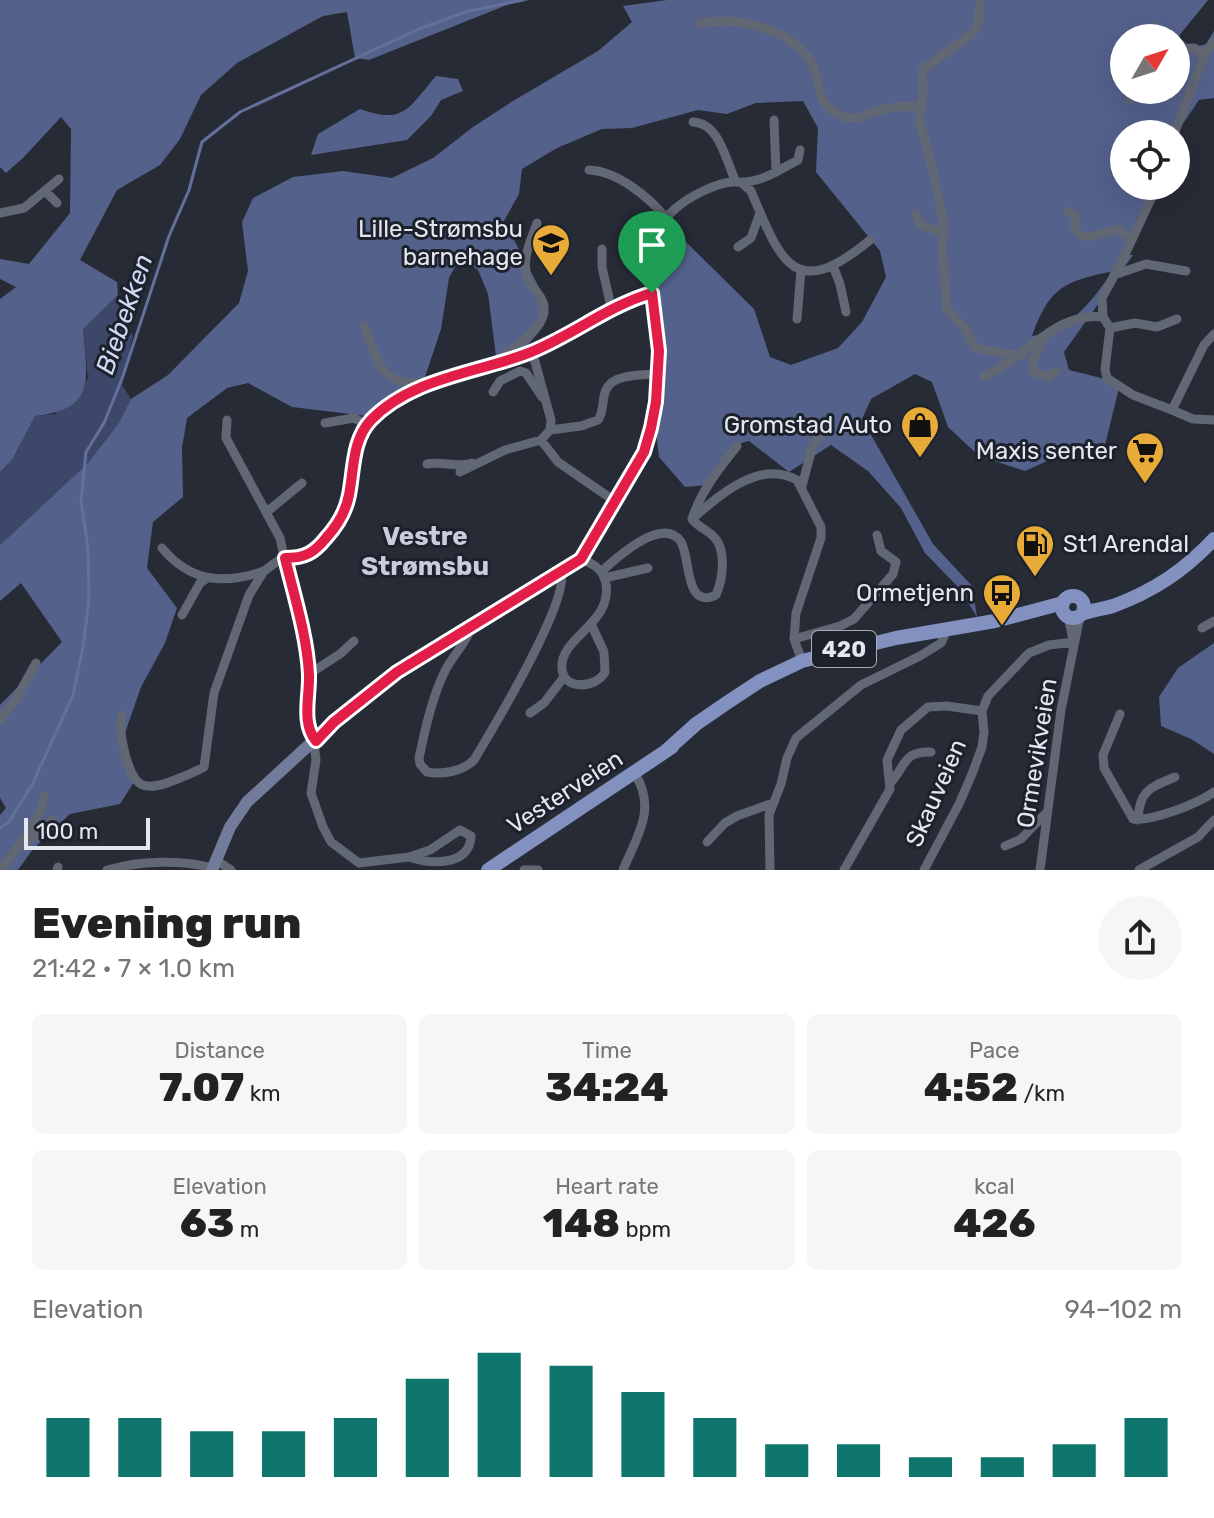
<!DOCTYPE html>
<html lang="en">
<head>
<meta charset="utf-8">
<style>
	:root { --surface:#fff; --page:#f6f6f6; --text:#222; --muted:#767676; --accent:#0f766e }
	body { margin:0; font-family:Rubik,sans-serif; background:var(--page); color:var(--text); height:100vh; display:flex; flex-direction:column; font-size:30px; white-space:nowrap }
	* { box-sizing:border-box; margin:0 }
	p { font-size:26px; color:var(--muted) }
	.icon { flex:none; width:44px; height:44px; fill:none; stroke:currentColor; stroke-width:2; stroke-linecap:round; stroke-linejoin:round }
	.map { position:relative; height:870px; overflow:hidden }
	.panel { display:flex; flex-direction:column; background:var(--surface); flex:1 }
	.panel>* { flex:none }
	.needle { width:52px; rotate:51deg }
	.fabs { position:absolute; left:1110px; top:24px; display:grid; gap:16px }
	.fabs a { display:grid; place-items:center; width:80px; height:80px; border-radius:50%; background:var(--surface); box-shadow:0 8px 32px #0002; font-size:40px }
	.scale { position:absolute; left:24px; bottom:20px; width:126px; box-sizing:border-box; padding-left:8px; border:4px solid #e4e7ef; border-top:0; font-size:22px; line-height:28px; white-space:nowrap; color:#e4e7ef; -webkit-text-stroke:6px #1d212c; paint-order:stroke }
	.pin { position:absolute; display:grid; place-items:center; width:68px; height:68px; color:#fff; margin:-82px -34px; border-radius:50% 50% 50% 0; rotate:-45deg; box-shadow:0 0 8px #0007 }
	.pin .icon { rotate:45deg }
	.round { display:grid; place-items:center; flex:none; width:84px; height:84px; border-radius:42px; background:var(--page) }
	.overview { display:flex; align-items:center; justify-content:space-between; height:136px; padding:0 32px }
	h1 { font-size:44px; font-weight:800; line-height:60px }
	.metrics { display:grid; grid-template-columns:repeat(3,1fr); gap:12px; height:136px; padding:8px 32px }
	.metrics div { display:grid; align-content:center; border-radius:12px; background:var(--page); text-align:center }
	.metrics b { font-size:40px; font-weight:800 }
	.metrics small { font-size:22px; font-weight:400 }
	.metrics p { font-size:22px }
	.chart { height:224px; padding:16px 32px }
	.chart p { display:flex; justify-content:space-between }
	.chart svg { width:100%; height:144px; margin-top:8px; stroke:var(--accent); stroke-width:6 }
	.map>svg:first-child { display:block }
	.green { fill:#3d4769 }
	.forest { fill:#54618b; fill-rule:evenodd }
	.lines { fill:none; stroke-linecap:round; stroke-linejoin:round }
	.stream { stroke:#63709b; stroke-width:3 }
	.minor { stroke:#626774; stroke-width:9 }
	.secondary { stroke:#727c9a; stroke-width:12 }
	.primary { stroke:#8291c0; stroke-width:14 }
	.route-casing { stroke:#fff; stroke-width:16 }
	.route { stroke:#e11d48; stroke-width:10 }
	.labels { text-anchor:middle; stroke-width:6; stroke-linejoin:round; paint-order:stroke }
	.shield { fill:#1d212c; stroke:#a8acb4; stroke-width:2 }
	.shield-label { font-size:22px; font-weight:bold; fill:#e4e7ef }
	.poi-label { font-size:24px; fill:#e4e7ef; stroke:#1d212c; text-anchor:end }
	.street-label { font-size:24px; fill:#e4e7ef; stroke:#1d212c }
	.water-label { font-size:26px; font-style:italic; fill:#cfd8f4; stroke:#1d212c }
	.neighbourhood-label { font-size:26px; font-weight:bold; fill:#c8cddd; stroke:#1d212c }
</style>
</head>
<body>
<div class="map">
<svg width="1214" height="870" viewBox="0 0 1214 870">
	<rect width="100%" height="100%" fill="#272b36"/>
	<path class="green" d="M 116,295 L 121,315 L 133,336 L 122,385 L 131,399 L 118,424 L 88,463 L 0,545 L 0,472 L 12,460 L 35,416 L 55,414 L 88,379 L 83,329 Z"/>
	<path class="forest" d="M 0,0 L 530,0 L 507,5 L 369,60 L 355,58 L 347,12 L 323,16 L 237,63 L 201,95 L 180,139 L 160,165 L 117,190 L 80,260 L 117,282 L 118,295 L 83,329 C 87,378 97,410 35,416 L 12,460 L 0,472 L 0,299 L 16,287 L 0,279 L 0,259 L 29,264 L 70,213 L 71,129 L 61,117 L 23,158 L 6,173 L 0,167 Z
		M 667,0 L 1208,0 L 1178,37 L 1192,48 L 1206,44 L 1214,31 L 1214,98 L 1199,100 L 1176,134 L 1124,134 L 1124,186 L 1158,186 L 1137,218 L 1127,255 L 1133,255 L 1064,352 L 1069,370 L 1101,378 L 1119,388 L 1105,445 L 1087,443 L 1025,471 L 979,456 L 948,427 L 932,382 L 915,374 L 871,399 L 862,419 L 933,544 L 972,586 L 977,617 L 959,588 L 925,553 L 901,508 L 868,471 L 831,445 L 789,472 L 749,441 L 737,444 L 707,485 L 685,487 L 659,457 L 655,423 L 663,376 L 657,276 L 665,232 L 685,241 L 754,309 L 770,357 L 791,365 L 838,348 L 862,322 L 886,277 L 880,251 L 816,172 L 818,128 L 803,101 L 756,103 L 727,114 L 698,110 L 632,128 L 602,129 L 557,148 L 522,169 L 519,194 L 504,221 L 541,291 L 544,325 L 519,356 L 497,364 L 488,294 L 478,270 L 460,258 L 449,278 L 441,329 L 425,377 L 434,388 L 383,416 L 367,416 L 292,407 L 248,383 L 227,388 L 187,418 L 182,448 L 183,497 L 153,522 L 147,568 L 177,608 L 165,643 L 141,687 L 125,733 L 134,782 L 120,804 L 70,814 L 33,849 L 18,870 L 0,870 L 0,815 L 6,808 L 0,798 L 0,705 L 62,642 L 21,583 L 0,601 L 0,545 L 88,463 L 118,424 L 131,399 L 168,375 L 239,303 L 248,271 L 242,222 L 253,198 L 293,177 L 343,171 L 392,178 L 433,158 L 473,127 L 513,101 L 598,51 L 632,22 L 623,6 ZM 1124,38 L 1176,38 L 1176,90 L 1124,90 ZM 1109,272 L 1112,272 C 1092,301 1069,332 1032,336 C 1049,290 1061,282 1109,272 Z
		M 436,76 L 458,79 L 463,91 L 441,100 L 431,116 L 407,140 L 311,155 L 318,134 L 360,109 C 405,125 408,108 436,76 Z
		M 1214,643 L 1214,754 L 1191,739 L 1161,726 L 1159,697 L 1178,668 Z"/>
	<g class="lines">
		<path class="stream" d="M 0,828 L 8,823 L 32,785 L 73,695 L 83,647 L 89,600 L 88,549 L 81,501 L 86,452 L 104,423 L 123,376 L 169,236 L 189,190 L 202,142 L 240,112 L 419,29 L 465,12 L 522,0"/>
		<path class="minor" d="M 980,0 L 979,20 L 973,33 L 922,70 L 923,90 L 919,120 L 932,166 L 944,225 L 942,246 L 947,309 L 964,327 L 976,348 L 1014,355 L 1023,354
			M 700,24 C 733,15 784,28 807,56 C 825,77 810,103 842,116 C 857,122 863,115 877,111 C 890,107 906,106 919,107
			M 1143,38 L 1155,26
			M 1176,49 L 1194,48 L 1205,54
			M 1130,99 L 1132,90
			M 693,122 C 720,123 726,162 736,182
			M 1174,134 L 1205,54 L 1214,41
			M 589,170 C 617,171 649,197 666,218
			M 776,172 L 798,160 L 800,150
			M 743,184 L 751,191 C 781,262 794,303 870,240
			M 1157,186 L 1122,261 L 1102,298 L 1103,317 L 1110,328 L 1105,369 L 1107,378 L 1133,395 L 1172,410
			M 46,192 L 57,203
			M 1068,211 L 1076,217 L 1075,228 L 1081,236 L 1089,237 L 1118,229 L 1132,240
			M 0,213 L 24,208 L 59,179
			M 916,214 L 920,225 L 943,233
			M 738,247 L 751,238 L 760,213
			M 602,249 L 602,267 L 612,311
			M 833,266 L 840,284 L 846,312
			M 1114,275 L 1146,264 L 1186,271
			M 797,319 L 801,270
			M 364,326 C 379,363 380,387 426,382
			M 1110,328 L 1135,323 L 1157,327 L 1177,319
			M 1214,334 L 1204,345 L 1172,410 L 1193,419 L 1214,420
			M 1043,340 L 1033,360 L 1033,372 L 1048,377 L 1056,371
			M 532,351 L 551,420 L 550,430 L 541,440 L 558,462 L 616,502
			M 498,359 C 514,347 556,324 541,298 C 535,288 527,283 526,271 C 523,255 532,238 537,223
			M 984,376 C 1026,358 1056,311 1103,317
			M 493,392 L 500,381 L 520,371 L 526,373 L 542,397
			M 227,420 L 226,438 L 280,538 L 309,674 L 307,717 L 311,733 L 316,741
			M 325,423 L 354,418 L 367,425
			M 550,430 L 581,426 L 598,420 C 605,410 601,398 607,388 C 614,374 644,375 658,374
			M 427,464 C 442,461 458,468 472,463
			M 460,472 L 505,450 L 541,440
			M 802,486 L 812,448 L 823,432
			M 268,511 L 302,483
			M 693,516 C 703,488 719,469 737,446
			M 692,519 C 720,495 759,459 797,480 L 821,527 L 821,538 L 796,613 L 794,639 L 802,661
			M 162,548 C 190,582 224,585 264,571
			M 601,572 C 616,558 663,515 681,542 C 691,558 684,610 716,595 C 723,579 727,549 713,536 C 706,529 698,527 692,519
			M 604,578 L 648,568
			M 182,615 L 200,583 L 206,579
			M 1068,617 L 1073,639
			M 592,626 L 604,652 L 605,672 C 597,688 564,691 562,669 C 559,637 612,625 606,584 C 603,569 594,564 581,559 C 606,520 642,470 652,425 C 657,401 659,376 659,352 C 657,303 631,247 676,208 C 689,197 718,181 736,182 C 751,183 763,179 776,172 L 774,120
			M 471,627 C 467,643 452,656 445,671 C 432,697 425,730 419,758 L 420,764 L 427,772 C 443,775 463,771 474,760 C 492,730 569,602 561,573
			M 1202,628 L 1214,621
			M 794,639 L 840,626 L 854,619 L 893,574 L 896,562 L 881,551 L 877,535
			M 309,674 L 340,654 L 354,641
			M 530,713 L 544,703 L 564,677
			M 1120,714 L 1103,755 L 1104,768 L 1133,819 C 1153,821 1197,804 1214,792
			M 122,715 C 119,729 122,740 125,754 C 134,787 142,793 175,780 C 185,776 195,772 204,767 L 214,693 L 249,595 L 264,571 L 282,558 L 303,557 L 311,554 L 332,531 L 348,498 L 354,456 L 364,428 L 374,417 L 406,395 L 434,382 L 528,353 L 652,293
			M 0,720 L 16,699 L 36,663
			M 314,743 L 316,760 L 311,793 L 323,827 L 331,842 L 359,863 L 409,857 L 430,850 L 460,830 L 471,836 C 470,867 429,864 409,857
			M 890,783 C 906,767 902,751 931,752
			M 1138,820 C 1139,790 1151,787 1175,777
			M 707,842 L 725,823 L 737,816 L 773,803
			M 22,846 L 53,820
			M 1005,846 L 1021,839 L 1046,813
			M 216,860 L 231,870
			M 2,870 C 16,846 40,825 44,796
			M 57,870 L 58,867
			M 107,870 C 139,861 181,859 213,868
			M 524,870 L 538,870
			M 623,870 C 637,836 657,809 635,774
			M 770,870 L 769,815 L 781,784 L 787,758 L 796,738 L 861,685 L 920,656 L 941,643 L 947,630
			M 844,870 L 890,789 L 887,760 L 901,730 L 928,707 L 947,706 L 982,711
			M 924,870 L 959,804 L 972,774 L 982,747 L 984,732 L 982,711 L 988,696 L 1029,653 L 1049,645 L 1074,642
			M 1040,870 L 1061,710 L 1080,616
			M 1139,870 L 1198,837 L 1214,820"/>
		<path class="secondary" d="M 212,870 L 230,827 L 247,802 L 334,722 L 397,672 L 581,559"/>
		<path class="primary" d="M1062 607a11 11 0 1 1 22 0a11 11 0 1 1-22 0Z
			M 1082,614 C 1092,610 1103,609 1113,606 C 1154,591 1185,570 1214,539
			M 666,751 L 696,724 L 728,702 L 760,681 L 802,661 L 896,638 L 995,621 L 1063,603
			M 488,870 L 672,747"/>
	</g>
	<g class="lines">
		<defs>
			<path id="route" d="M 652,293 L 659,351 L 656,402 L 651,428 L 644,452 L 581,559 L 397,672 L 334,722 L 316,741 C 301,723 310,696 309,674 C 307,636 294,595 285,558 C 305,558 314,553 326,538 C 337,526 346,511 349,495 C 354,470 352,440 371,420 C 410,379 475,373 526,354 C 569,338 607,306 652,293 Z"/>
		</defs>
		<use href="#route" class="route-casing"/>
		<use href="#route" class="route"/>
	</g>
	<defs>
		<symbol id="school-pin" viewBox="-11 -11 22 30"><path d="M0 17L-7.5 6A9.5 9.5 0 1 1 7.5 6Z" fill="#e8ab37" stroke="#1d212c"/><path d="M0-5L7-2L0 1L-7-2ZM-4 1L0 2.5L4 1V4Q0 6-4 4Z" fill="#111"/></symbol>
		<symbol id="shop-pin" viewBox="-11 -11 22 30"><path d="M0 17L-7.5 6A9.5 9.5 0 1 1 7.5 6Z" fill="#e8ab37" stroke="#1d212c"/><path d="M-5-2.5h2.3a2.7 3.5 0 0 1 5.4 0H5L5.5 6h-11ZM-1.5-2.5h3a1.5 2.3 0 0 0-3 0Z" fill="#111"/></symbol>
		<symbol id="supermarket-pin" viewBox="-11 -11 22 30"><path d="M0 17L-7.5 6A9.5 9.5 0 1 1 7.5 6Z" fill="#e8ab37" stroke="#1d212c"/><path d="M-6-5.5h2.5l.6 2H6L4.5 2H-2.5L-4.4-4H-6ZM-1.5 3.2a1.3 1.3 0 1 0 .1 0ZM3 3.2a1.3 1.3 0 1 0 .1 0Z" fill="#111"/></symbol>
		<symbol id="fuel-pin" viewBox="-11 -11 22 30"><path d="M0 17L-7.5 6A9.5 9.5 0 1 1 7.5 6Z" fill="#e8ab37" stroke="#1d212c"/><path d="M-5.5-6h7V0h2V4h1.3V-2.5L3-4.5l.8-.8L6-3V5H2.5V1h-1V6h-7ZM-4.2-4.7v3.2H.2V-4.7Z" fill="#111"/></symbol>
		<symbol id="bus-pin" viewBox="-11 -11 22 30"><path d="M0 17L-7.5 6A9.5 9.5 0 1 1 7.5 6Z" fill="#e8ab37" stroke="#1d212c"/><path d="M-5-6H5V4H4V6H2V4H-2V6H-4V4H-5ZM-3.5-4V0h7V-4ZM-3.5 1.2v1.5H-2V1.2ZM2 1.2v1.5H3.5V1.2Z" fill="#111"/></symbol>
	</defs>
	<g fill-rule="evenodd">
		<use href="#school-pin" x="529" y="221" width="44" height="60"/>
		<use href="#shop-pin" x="898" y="403" width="44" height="60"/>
		<use href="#supermarket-pin" x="1123" y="429" width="44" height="60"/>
		<use href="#fuel-pin" x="1013" y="522" width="44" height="60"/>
		<use href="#bus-pin" x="980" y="571" width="44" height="60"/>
	</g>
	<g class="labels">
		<rect class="shield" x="812" y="631" width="64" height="36" rx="6"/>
		<g class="shield-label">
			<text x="844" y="657">420</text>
		</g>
		<g class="poi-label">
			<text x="523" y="237">Lille-Strømsbu<tspan x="523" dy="28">barnehage</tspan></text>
			<text x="892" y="433">Gromstad Auto</text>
			<text x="1117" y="459">Maxis senter</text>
			<text x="1063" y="552" text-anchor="start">St1 Arendal</text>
			<text x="974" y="601">Ormetjenn</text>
		</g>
		<g class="street-label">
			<text transform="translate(1037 753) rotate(-81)" y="8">Ormevikveien</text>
			<text transform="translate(565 792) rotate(-33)" y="8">Vesterveien</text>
			<text transform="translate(936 793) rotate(-66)" y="8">Skauveien</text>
		</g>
		<g class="water-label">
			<text transform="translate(124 314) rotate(-71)" y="9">Biebekken</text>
		</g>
		<g class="neighbourhood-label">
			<text x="425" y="545">Vestre<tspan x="425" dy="30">Strømsbu</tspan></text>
		</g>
	</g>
</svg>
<div class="fabs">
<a><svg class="needle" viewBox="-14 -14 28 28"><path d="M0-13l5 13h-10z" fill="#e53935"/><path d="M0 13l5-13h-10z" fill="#767676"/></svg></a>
<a><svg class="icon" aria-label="locate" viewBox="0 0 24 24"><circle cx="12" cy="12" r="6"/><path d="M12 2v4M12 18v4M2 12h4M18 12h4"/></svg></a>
</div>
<div class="scale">100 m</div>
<div class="pin" style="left:652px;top:293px;background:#1e9e55"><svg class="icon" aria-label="arrive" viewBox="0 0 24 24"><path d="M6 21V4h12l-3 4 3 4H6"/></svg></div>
</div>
<section class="panel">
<div class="overview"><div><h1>Evening run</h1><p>21:42 · 7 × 1.0 km</p></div><a class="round"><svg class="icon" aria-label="share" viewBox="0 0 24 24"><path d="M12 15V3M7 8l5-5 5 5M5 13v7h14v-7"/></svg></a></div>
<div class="metrics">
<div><p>Distance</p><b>7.07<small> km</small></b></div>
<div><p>Time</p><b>34:24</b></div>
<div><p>Pace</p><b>4:52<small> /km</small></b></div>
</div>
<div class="metrics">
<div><p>Elevation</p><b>63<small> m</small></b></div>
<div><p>Heart rate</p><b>148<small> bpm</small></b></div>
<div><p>kcal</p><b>426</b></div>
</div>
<div class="chart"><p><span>Elevation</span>94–102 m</p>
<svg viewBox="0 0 160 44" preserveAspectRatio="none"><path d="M5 44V26M15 44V26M25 44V30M35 44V30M45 44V26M55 44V14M65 44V6M75 44V10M85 44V18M95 44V26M105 44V34M115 44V34M125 44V38M135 44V38M145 44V34M155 44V26"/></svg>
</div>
</section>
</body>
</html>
